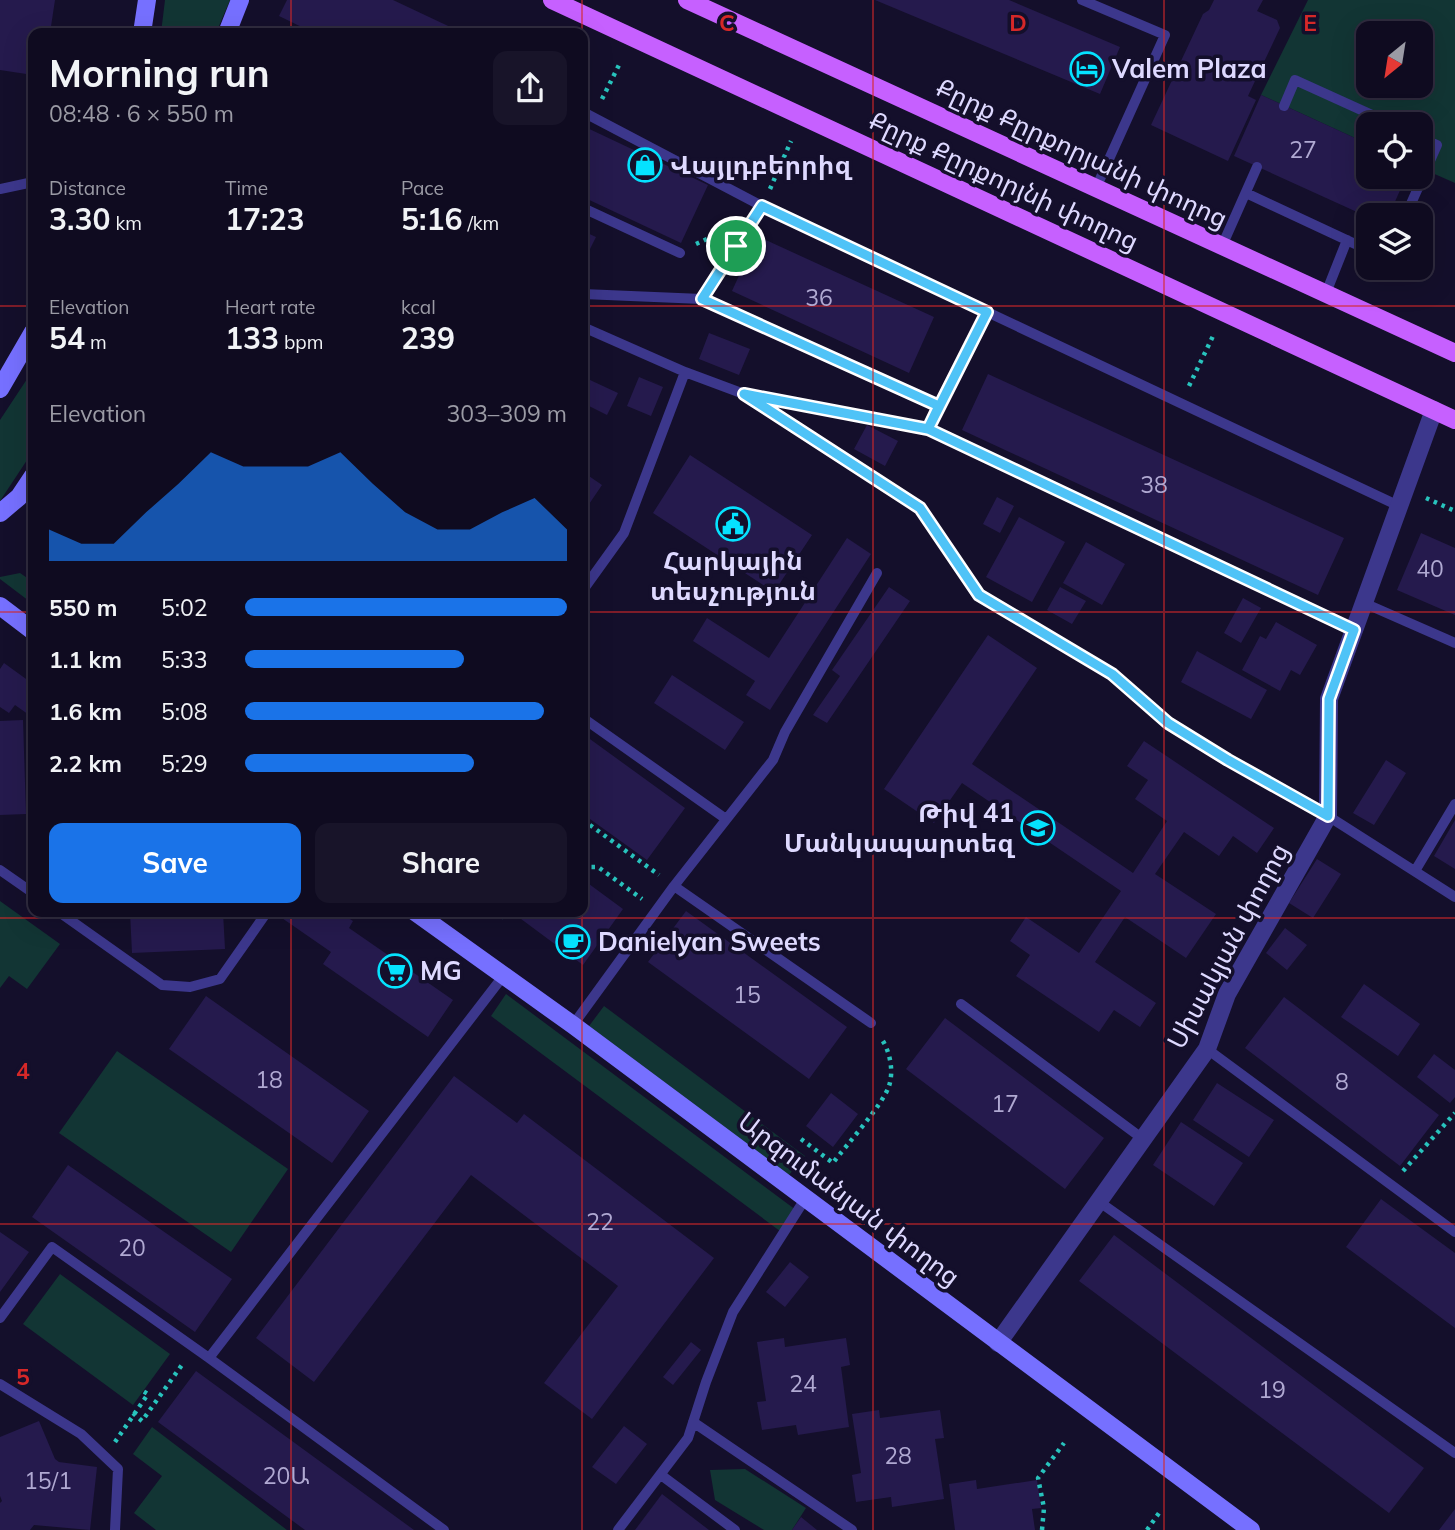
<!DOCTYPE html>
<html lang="en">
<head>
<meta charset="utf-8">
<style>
	:root { --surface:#0f0b20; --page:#181429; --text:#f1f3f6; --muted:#9b9ba5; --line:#2f2b3e; --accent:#1a73e8 }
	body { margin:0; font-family:Mulish,"Noto Sans Armenian",sans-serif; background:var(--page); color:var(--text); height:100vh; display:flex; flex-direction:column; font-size:26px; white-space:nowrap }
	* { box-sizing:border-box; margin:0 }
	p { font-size:23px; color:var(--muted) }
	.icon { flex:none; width:38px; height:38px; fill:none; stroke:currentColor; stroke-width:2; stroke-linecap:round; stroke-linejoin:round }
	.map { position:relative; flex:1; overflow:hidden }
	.drawer { position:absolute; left:28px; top:28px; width:560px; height:889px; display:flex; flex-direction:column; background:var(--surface); border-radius:14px; box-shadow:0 7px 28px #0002,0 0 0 2px var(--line) }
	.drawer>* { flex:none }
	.needle { width:46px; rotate:210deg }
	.tools { position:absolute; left:1356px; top:21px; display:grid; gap:14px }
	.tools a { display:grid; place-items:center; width:77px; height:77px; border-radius:14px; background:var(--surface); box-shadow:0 7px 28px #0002,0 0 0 2px var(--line); font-size:35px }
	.pin { position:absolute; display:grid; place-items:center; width:60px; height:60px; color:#fff; margin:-30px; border:4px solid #fff; border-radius:50%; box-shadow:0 2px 7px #0007 }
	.round { display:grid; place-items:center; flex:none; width:74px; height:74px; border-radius:14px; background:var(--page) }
	.summary { display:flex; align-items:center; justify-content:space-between; height:119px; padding:0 21px }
	h1 { font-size:38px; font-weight:700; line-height:52px }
	.figures { display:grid; grid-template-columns:repeat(3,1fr); gap:10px; height:119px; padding:7px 21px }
	.figures div { display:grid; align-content:center }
	.figures b { font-size:30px; font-weight:700 }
	.figures small { font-size:19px; font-weight:400 }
	.figures p { font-size:19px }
	.chart { height:196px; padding:14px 21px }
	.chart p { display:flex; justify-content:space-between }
	.chart svg { width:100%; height:126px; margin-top:7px; fill:var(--accent); opacity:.7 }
	.button { display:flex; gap:14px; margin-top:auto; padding:14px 21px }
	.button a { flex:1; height:80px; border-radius:14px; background:var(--accent); color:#fff; font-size:28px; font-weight:700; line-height:80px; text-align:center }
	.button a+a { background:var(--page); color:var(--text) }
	ul { padding:0 21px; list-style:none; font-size:23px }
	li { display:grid; grid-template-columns:112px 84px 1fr; align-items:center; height:52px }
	li i { height:18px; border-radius:9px; background:var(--accent) }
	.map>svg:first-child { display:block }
	.green { fill:#123534; fill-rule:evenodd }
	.building { fill:#251a4d }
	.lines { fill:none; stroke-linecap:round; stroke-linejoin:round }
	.path { stroke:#28c3bd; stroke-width:4.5; stroke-dasharray:3.5 5; stroke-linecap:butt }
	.service { stroke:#3c378c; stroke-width:10 }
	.minor { stroke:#3c378c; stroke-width:18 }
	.secondary { stroke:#7670ff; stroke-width:18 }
	.primary { stroke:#c660ff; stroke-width:18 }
	.route-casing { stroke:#fff; stroke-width:14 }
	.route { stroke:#4fc3f7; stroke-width:9 }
	.grid { fill:none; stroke:#d62828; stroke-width:2; stroke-opacity:0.55 }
	.labels { text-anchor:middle; stroke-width:7; stroke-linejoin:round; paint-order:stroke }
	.number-label { font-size:23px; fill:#b0a9d2 }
	.poi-label { font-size:26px; font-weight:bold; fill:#ded9ff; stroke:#140f2b; text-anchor:start }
	.street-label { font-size:26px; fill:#ded9ff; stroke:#140f2b }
	.grid-label { font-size:23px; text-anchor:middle; font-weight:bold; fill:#d62828; stroke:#140f2b; stroke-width:7; stroke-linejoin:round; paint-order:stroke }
</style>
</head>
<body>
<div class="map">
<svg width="1455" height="1530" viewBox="0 0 1455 1530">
	<rect width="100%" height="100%" fill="#140f2b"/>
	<path class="green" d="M 165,0 L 230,0 L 216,33 L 161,33 Z
		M 1308,0 L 1455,0 L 1455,183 L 1421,168 L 1421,124 L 1368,124 L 1368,144 L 1261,95 ZM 1368,33 L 1421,33 L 1421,86 L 1368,86 Z
		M 33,370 L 33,451 L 0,501 L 0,420 Z
		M 20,573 L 33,582 L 33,604 L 0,579 L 0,577 Z
		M 0,901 L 60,944 L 27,989 L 9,976 L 0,988 Z
		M 506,994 L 800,1213 L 784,1234 L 491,1016 Z
		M 604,1006 L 805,1156 L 789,1175 L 589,1026 Z
		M 117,1051 L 288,1169 L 231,1252 L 59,1133 Z
		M 60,1274 L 170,1354 L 133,1405 L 23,1324 Z
		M 152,1427 L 287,1530 L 156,1530 L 134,1513 L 162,1476 L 133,1454 Z
		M 745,1469 L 806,1508 L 792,1530 L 764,1530 L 715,1500 L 710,1470 Z"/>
	<path class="building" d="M 0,0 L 55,0 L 50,33 L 33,33 L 33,75 L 0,70 Z
		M 287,0 L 393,0 L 463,33 L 314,33 L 279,16 Z
		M 875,0 L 1009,0 L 1120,47 L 1100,94 Z
		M 1214,0 L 1263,0 L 1257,11 L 1277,20 L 1280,28 L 1248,96 L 1256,100 L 1228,161 L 1151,125 L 1203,14 L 1209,10 Z
		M 1261,95 L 1368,144 L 1368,177 L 1406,177 L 1389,215 L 1368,217 L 1234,156 Z
		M 583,126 L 708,185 L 681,243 L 583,197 Z
		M 583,231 L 596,237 L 583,263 Z
		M 757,236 L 934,317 L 909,373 L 732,291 Z
		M 709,333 L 750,349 L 739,375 L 699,359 Z
		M 988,374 L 1344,538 L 1318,595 L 962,430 Z
		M 639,377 L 663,387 L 651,416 L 627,406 Z
		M 590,380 L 618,393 L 607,415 L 583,403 L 583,395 Z
		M 867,425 L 898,441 L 885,466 L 854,449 Z
		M 690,455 L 812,535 L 774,592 L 653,513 Z
		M 583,472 L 602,485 L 583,513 Z
		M 997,497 L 1014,506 L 1000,533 L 983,524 Z
		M 1019,517 L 1065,542 L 1032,602 L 986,577 Z
		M 1421,533 L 1455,548 L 1455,615 L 1397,590 Z
		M 847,538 L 871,554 L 770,710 L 746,695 L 755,681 L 693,641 L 707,618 L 769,658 Z
		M 1086,542 L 1125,564 L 1102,605 L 1063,583 Z
		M 889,587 L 910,601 L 827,723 L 813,715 L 840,676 L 832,670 Z
		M 1060,587 L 1086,601 L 1072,624 L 1047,610 Z
		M 1243,598 L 1261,608 L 1241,643 L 1224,633 Z
		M 1276,622 L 1317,645 L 1300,675 L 1291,670 L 1280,691 L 1242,670 L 1260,636 L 1266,639 Z
		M 988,635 L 1037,668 L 972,764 L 1133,873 L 1167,821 L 1135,799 L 1148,780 L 1127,766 L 1144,741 L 1274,828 L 1257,853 L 1233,836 L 1219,856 L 1184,832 L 1155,874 L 1216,914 L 1186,958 L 1125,917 L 1095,962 L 1156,1003 L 1140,1027 L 1114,1010 L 1099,1032 L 1016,976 L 1030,955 L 1010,941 L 1026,917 L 1079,953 L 1121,891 L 962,783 L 934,823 L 884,789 Z
		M 1197,651 L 1267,690 L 1251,719 L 1181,682 Z
		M 4,663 L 33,684 L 32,717 L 15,705 L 9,713 L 0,707 L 0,669 Z
		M 672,675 L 744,722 L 725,750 L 654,703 Z
		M 23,720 L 26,814 L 0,815 L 0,721 Z
		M 583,734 L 685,808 L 647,860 L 583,814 Z
		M 1386,760 L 1406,773 L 1374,825 L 1353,813 Z
		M 33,790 L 33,848 L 31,848 L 29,791 Z
		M 1455,820 L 1455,869 L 1434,856 Z
		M 1317,859 L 1341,874 L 1313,918 L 1289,903 Z
		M 589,884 L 623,909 L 583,965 L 513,913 L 583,912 L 583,892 Z
		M 686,911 L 847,1027 L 809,1079 L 648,962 Z
		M 130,912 L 223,912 L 225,949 L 132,953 Z
		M 282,912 L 339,912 L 353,921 L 349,928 L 453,1000 L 428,1037 L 323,964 L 331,952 L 279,916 Z
		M 1285,928 L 1307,945 L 1287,970 L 1266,953 Z
		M 1364,984 L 1420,1024 L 1398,1056 L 1341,1017 Z
		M 206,996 L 369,1111 L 332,1163 L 169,1049 Z
		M 1284,997 L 1439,1115 L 1400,1166 L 1245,1048 Z
		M 945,1018 L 1104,1138 L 1065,1189 L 906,1069 Z
		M 1434,1054 L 1455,1070 L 1455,1097 L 1450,1103 L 1417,1077 Z
		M 454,1076 L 517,1123 L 524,1114 L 714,1258 L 592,1419 L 544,1383 L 618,1286 L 471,1175 L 314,1382 L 256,1338 Z
		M 1217,1083 L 1274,1120 L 1249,1157 L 1193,1120 Z
		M 831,1093 L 858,1114 L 833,1147 L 806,1126 Z
		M 1181,1122 L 1243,1163 L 1214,1206 L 1153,1165 Z
		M 68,1165 L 232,1279 L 195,1332 L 32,1217 Z
		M 1381,1199 L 1455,1253 L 1455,1328 L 1346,1247 Z
		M 0,1232 L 29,1252 L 0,1292 Z
		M 1114,1235 L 1424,1468 L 1389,1513 L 1079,1281 Z
		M 790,1262 L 809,1277 L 785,1307 L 766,1292 Z
		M 784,1338 L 785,1347 L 846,1338 L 850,1365 L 841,1367 L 849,1427 L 798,1435 L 796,1425 L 762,1430 L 757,1402 L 766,1401 L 757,1342 Z
		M 691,1342 L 701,1350 L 673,1385 L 663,1377 Z
		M 196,1371 L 414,1530 L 305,1530 L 158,1422 Z
		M 879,1410 L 880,1418 L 940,1410 L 944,1438 L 935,1439 L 944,1499 L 892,1507 L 891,1497 L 856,1502 L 852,1475 L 861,1473 L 852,1414 Z
		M 39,1421 L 55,1459 L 59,1462 L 97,1467 L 90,1530 L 34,1525 L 30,1530 L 0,1530 L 0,1503 L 2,1501 L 0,1496 L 0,1437 Z
		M 624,1426 L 647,1444 L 616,1484 L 592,1467 Z
		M 976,1480 L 977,1489 L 1037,1480 L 1041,1508 L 1032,1509 L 1035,1530 L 955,1530 L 949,1484 Z
		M 662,1494 L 709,1530 L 635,1530 Z
		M 1455,1509 L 1455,1530 L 1439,1530 Z
		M 801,1517 L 817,1530 L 792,1530 Z"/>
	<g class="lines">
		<path class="path" d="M 538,33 L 541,26
			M 602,99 L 620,63
			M 770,189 L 791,141
			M 696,244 L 709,238 L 717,240
			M 1189,386 L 1213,336
			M 1426,498 L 1455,511
			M 583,820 L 659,875
			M 583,867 L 598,867 L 642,899
			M 501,918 L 505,912
			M 801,1139 L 833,1163 C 847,1144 882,1106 889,1086 C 894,1071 890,1051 881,1038
			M 1403,1171 L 1455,1113
			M 133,1413 L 142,1421 L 184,1362
			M 115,1442 L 148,1394 L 143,1391
			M 1042,1530 L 1044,1508 L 1038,1478 L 1064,1443
			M 1147,1530 L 1159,1513"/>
		<path class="service" d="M 1082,0 L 1165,35 L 1096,188
			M 1284,106 L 1295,80 L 1392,124
			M 583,112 L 762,206 L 1399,506
			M 0,189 L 33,182
			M 1246,193 L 1368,250
			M 583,208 L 680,253
			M 1406,215 L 1437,145 L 1421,138
			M 1222,246 L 1257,167
			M 1326,293 L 1347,240
			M 583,294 L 702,299 L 939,406
			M 702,299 L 762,206
			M 583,327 L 685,372 L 744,394 L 927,429 L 1354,630
			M 744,394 L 920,508 L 979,595 L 1112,674 L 1168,723 L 1228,760 L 1328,816 L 1455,897
			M 927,429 L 987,312
			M 583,590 L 624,533 L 685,372
			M 1364,603 L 1455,643
			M 583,718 L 726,819
			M 0,870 L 33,893
			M 1415,871 L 1455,804
			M 674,886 L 871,1023
			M 59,912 L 162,985 L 190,987 L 220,979 L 267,912
			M 961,1004 L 1143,1139
			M 573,1025 L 674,886 L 773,760 L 785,732 L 877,573
			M 1207,1049 L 1455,1232
			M 1098,1201 L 1455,1453
			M 0,1318 L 52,1247 L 209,1358
			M 0,1384 L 81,1434 L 118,1469 L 115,1530
			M 693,1422 L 852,1530
			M 661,1475 L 735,1530
			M 444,1530 L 209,1358 L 504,975
			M 618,1530 L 688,1438 L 706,1382 L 733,1312 L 805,1199"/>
		<path class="minor" d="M 998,1343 L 1207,1049 L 1227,994 L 1328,816 L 1329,699 L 1434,410"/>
		<path class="secondary" d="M 142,33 L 147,0
			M 227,33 L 240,0
			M 0,389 L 33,332
			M 0,513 L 19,497 L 33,476
			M 0,606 L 33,631
			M 415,912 L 573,1025 L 1251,1530"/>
		<path class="primary" d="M 552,0 L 1455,420
			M 687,0 L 1455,353"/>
	</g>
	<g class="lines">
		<defs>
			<path id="route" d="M 736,246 L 702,299 L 939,406 L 928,429 L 1354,630 L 1329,699 L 1328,816 L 1228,760 L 1168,723 L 1112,674 L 979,595 L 920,508 L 744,394 L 928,429 L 987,312 L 762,206 L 736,246"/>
		</defs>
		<use href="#route" class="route-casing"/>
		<use href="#route" class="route"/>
	</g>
	<path class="grid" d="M 291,0 L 291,33M 582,0 L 582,33M 873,0 L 873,1530M 1164,0 L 1164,1530M 0,306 L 33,306M 583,306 L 1455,306M 0,612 L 33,612M 583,612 L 1455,612M 291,912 L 291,1530M 582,912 L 582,1530M 0,918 L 1455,918M 0,1224 L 1455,1224"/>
	<defs>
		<symbol id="hotel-ring" viewBox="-11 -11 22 22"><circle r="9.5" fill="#140f2b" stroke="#05e2ff" stroke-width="1.5"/><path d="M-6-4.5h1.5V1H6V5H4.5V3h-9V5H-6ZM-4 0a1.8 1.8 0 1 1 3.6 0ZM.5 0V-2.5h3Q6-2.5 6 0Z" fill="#05e2ff"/></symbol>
		<symbol id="shop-ring" viewBox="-11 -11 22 22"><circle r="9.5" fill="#140f2b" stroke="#05e2ff" stroke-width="1.5"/><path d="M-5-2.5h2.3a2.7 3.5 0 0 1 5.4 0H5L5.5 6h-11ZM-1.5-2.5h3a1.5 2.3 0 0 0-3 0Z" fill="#05e2ff"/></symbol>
		<symbol id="civic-ring" viewBox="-11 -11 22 22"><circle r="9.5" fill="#140f2b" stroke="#05e2ff" stroke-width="1.5"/><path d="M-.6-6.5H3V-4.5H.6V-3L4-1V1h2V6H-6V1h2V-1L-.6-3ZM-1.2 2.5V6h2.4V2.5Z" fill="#05e2ff"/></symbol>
		<symbol id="school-ring" viewBox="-11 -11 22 22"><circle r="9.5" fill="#140f2b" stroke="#05e2ff" stroke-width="1.5"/><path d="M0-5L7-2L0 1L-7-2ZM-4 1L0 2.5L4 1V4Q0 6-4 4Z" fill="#05e2ff"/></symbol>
		<symbol id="cafe-ring" viewBox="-11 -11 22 22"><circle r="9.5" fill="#140f2b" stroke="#05e2ff" stroke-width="1.5"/><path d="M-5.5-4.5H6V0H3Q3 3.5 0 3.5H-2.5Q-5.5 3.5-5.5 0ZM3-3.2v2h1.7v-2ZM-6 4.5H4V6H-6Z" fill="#05e2ff"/></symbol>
		<symbol id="supermarket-ring" viewBox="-11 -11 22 22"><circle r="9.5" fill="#140f2b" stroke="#05e2ff" stroke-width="1.5"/><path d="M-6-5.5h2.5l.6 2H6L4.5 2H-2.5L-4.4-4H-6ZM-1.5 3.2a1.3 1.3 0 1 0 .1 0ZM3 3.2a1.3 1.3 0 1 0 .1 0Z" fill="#05e2ff"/></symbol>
	</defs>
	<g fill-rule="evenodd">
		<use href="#hotel-ring" x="1068" y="50" width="38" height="38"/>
		<use href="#shop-ring" x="626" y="146" width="38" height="38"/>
		<use href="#civic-ring" x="714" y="505" width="38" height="38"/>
		<use href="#school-ring" x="1019" y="809" width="38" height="38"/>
		<use href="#cafe-ring" x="554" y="923" width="38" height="38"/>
		<use href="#supermarket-ring" x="376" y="952" width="38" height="38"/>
	</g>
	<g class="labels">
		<g class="number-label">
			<text x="1303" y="158">27</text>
			<text x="819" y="306">36</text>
			<text x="1154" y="493">38</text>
			<text x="1430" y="577">40</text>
			<text x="747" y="1003">15</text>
			<text x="269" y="1088">18</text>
			<text x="1342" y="1090">8</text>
			<text x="1005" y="1112">17</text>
			<text x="600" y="1230">22</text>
			<text x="132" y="1256">20</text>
			<text x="803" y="1392">24</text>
			<text x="1272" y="1398">19</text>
			<text x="898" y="1464">28</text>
			<text x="286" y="1484">20Ա</text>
			<text x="48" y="1489">15/1</text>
		</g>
		<g class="poi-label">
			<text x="1112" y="78">Valem Plaza</text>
			<text x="670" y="174">Վայլդբերրիզ</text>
			<text x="733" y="570" text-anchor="middle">Հարկային<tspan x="733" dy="30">տեսչություն</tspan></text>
			<text x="1014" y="822" text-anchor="end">Թիվ 41<tspan x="1014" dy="30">Մանկապարտեզ</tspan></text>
			<text x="598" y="951">Danielyan Sweets</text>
			<text x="420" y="980">MG</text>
		</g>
		<g class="street-label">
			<text transform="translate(1082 153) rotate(25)" y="9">Քըրք Քըրքորյանի փողոց</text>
			<text transform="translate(1004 181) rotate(25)" y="9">Քըրք Քըրքորյնի փողոց</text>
			<text transform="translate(1228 946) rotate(-62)" y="9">Սիսակյան փողոց</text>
			<text transform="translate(849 1199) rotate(37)" y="9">Արզումանյան փողոց</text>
		</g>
	</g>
	<g class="grid-label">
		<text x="727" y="31">C</text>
		<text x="1018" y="31">D</text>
		<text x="1310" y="31">E</text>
		<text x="23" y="1079">4</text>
		<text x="23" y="1385">5</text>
	</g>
</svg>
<div class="tools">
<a><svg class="needle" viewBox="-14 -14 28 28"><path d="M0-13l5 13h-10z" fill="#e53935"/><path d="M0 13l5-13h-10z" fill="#9b9ba5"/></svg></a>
<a><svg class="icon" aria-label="locate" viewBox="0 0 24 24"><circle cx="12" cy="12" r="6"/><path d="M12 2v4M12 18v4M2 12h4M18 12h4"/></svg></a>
<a><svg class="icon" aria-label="layers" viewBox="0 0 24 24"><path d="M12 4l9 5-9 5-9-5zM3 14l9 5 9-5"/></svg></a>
</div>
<div class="pin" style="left:736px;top:246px;background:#1e9e55"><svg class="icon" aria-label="arrive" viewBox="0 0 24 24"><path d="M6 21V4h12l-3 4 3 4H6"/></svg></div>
<section class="drawer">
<div class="summary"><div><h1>Morning run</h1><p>08:48 · 6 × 550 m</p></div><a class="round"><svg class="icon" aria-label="share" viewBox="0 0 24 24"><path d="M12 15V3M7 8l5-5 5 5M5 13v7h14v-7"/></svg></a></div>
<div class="figures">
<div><p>Distance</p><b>3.30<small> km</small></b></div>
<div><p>Time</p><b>17:23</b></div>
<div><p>Pace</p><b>5:16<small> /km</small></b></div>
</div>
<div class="figures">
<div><p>Elevation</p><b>54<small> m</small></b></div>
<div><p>Heart rate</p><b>133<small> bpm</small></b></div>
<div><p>kcal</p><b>239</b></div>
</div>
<div class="chart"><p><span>Elevation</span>303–309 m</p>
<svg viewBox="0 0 160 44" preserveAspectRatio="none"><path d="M0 44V33L10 38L20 38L30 27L40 17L50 6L60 11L70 11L80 11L90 6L100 17L110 27L120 33L130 33L140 27L150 22L160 33V44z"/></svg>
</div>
<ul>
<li><b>550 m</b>5:02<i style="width:100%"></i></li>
<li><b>1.1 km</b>5:33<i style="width:68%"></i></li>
<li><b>1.6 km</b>5:08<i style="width:93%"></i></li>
<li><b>2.2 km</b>5:29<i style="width:71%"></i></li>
</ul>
<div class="button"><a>Save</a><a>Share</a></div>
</section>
</div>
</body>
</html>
